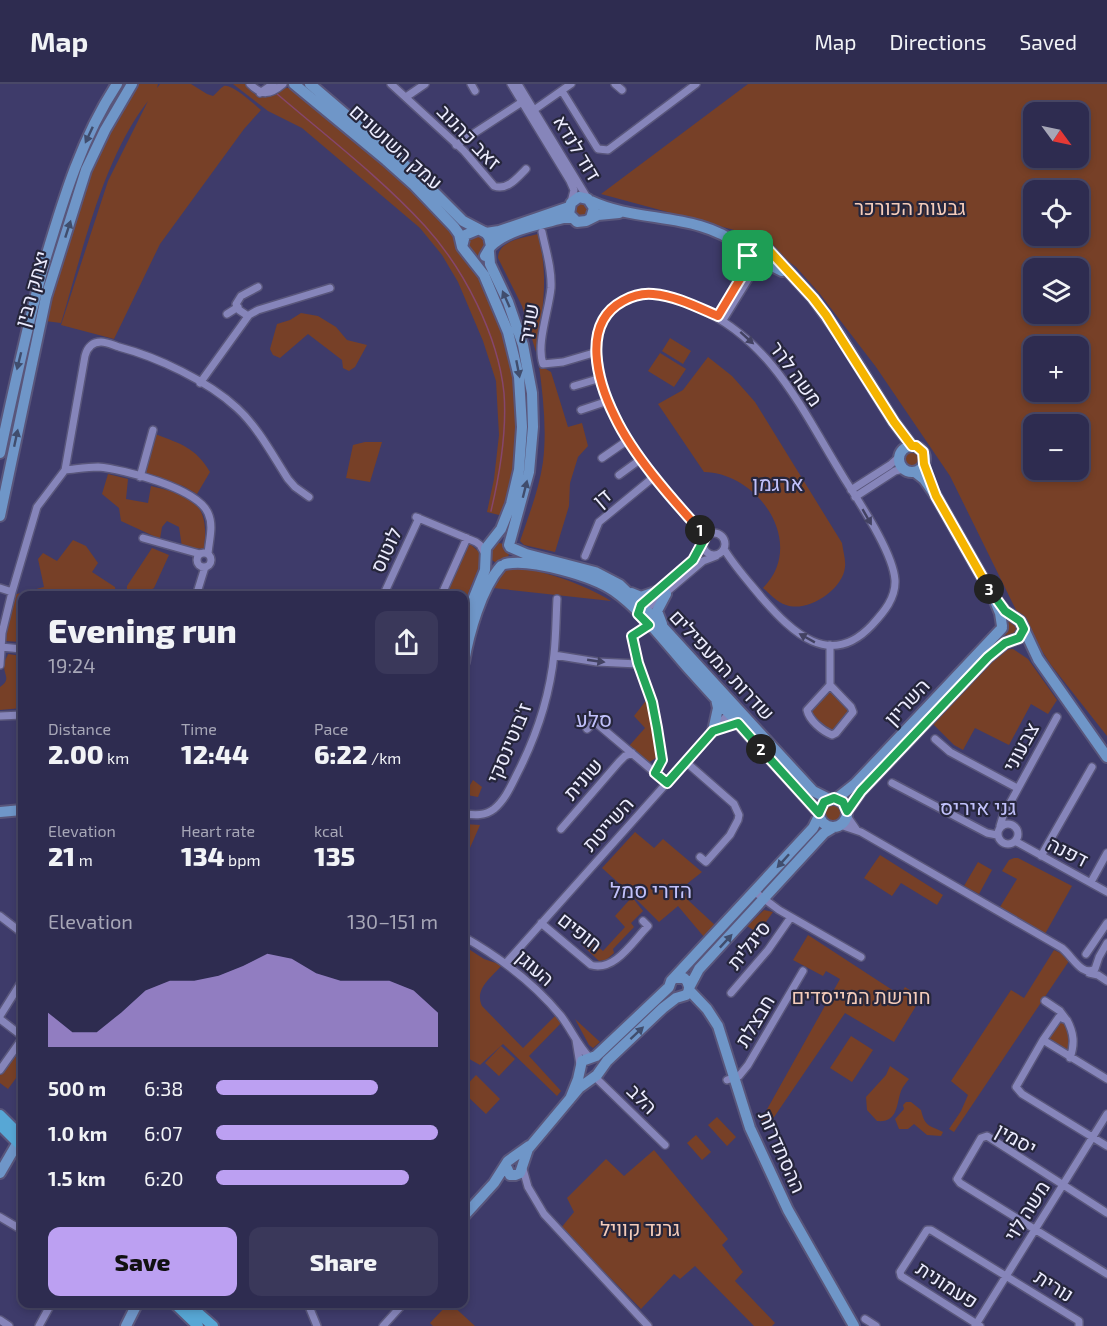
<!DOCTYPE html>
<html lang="en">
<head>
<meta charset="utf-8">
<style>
	:root { --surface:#2e2c50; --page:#3a385a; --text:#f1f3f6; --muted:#a7a7b7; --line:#494867; --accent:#bca0f2 }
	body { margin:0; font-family:"Exo 2",Heebo,sans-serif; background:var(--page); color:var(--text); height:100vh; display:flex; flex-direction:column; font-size:22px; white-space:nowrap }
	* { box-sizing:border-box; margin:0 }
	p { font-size:20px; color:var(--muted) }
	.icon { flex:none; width:33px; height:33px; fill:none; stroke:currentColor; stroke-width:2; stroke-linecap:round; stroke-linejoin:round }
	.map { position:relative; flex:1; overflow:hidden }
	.drawer { position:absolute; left:18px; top:507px; width:450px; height:717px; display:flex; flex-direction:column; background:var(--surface); border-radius:12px; box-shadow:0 3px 9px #0003,0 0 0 2px var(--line) }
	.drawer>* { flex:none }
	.needle { width:39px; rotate:123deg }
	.buttons { position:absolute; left:1023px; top:18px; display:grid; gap:12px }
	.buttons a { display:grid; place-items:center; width:66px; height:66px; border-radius:12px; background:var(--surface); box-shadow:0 3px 9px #0003,0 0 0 2px var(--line); font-size:30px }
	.pin { position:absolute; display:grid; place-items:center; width:51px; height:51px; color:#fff; margin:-26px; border-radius:12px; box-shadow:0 3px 9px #0006 }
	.km { position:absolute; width:30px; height:30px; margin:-15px; border-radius:50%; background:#222; color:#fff; font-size:16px; line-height:30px; text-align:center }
	.round { display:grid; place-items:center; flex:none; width:63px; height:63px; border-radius:12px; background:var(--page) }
	.head { display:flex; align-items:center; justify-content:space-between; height:102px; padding:0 30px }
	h1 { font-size:33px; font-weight:800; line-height:45px }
	.figures { display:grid; grid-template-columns:repeat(3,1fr); gap:9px; height:102px; padding:6px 30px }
	.figures div { display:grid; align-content:center }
	.figures b { font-size:26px; font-weight:800 }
	.figures small { font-size:16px; font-weight:400 }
	.figures p { font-size:16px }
	.chart { height:168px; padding:12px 30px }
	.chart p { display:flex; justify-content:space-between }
	.chart svg { width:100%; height:108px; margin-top:6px; fill:var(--accent); opacity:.7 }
	.action { display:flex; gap:12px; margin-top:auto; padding:12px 30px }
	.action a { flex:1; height:69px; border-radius:12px; background:var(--accent); color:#111; font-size:24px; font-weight:800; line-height:69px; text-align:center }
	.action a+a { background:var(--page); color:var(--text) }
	ul { padding:0 30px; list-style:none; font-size:20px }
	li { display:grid; grid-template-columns:96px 72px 1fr; align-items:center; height:45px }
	li i { height:15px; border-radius:8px; background:var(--accent) }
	header { display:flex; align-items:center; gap:36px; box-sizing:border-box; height:84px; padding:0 30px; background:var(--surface); border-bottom:2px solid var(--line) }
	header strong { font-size:28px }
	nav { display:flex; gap:33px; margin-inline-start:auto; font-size:21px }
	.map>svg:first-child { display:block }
	.green { fill:#774027; fill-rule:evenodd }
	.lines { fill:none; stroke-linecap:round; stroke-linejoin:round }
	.stream { stroke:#86466c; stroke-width:1.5 }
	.street-casing { stroke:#59567b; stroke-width:10 }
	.secondary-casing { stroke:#59567b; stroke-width:14 }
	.primary-casing { stroke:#59567b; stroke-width:14 }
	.street { stroke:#8685ba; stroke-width:7 }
	.secondary { stroke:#6f96c8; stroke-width:10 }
	.primary { stroke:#57a7d5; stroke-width:10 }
	.oneway { fill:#404d6d }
	.oneway2 { fill:#434262 }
	.split-1-casing { stroke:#fff; stroke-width:12 }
	.split-2-casing { stroke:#fff; stroke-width:12 }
	.split-3-casing { stroke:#fff; stroke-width:12 }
	.split-4-casing { stroke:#fff; stroke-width:12 }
	.split-1 { stroke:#f0652b; stroke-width:8 }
	.split-2 { stroke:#22a559; stroke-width:8 }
	.split-3 { stroke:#22a559; stroke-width:8 }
	.split-4 { stroke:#f5b400; stroke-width:8 }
	.labels { text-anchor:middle; stroke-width:4.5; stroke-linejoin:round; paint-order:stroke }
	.street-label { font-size:20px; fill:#ededff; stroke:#26263c }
	.park-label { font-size:20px; fill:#f4ccba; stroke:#26263c }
	.neighbourhood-label { font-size:21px; fill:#c1c1fa; stroke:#26263c }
</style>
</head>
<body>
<header>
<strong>Map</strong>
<nav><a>Map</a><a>Directions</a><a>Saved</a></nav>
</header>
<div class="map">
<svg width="1107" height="1242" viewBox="0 0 1107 1242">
	<rect width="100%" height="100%" fill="#3e3b6a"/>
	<path class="green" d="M 136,0 L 158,0 L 157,4 L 160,0 L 191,0 L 207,10 L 213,12 C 217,9 220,4 224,2 C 232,0 254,20 261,26 L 244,45 L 160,160 L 114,255 L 61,241 L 108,97 L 148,17 C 102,76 83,167 61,239 L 45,237 L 88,92 L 97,68 Z
		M 233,0 L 245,0 C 274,26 269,1 295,4 C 324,29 353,53 382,77 C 396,89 411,100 423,113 C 483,175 523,270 517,357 C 515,382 509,407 503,432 L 487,428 L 494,395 L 499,351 L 496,297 L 483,257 L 458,198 L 442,171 L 420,144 L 302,44 L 268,27 Z
		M 748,0 L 1107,0 L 1107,652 L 1051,581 L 1017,528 L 950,392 L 876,283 L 820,210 L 796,183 L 784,174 L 768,157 L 760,153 L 601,110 ZM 1034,28 L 1078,28 L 1078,74 L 1034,74 ZM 1034,106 L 1078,106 L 1078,152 L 1034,152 ZM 1034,184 L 1078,184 L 1078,230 L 1034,230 ZM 1034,262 L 1078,262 L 1078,308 L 1034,308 ZM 1034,340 L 1078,340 L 1078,386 L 1034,386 Z
		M 577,118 L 586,119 L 590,124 L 586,133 L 579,134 L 574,130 L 573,124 Z
		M 477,148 L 488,155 L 482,171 L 472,172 L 465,156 Z
		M 538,150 C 549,193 543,226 536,268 L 522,222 L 498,174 C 498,156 524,154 538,150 Z
		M 301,229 L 318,232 L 336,243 L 347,256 L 367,261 L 355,283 L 349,287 L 343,284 L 342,276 L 308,250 L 280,274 L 273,271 L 270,265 L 277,240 L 290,236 Z
		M 670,254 L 691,267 L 683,280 L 662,267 Z
		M 660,269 L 686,285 L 674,303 L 648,287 Z
		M 708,273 L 732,292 L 755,318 L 842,459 C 843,467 846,476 845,483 C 843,506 807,529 786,521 C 777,518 770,510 763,504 C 807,460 759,389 704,388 L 658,320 L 683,306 Z
		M 539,281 L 551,288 L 568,343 L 582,339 L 588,362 L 578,373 L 570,399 L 569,422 L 555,468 L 524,461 L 520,457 C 529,431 539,405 543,378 C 547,345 543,313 539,281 Z
		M 155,350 C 181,360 195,363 210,388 L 197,410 L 183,402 L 145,392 Z
		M 365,358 L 382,358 L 370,398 L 346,394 L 353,361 Z
		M901 375a11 11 0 1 1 22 0a11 11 0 1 1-22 0Z
		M 108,390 L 128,395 L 126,415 L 148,419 L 151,402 C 192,412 210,418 204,465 L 182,463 L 179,443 L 167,437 L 162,443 L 160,455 L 121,437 L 119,424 L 102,410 Z
		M 73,456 L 86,462 L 98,479 L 92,488 L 115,503 L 116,511 L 88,511 L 78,506 L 75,511 L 22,512 L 22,527 L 20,528 L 22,558 L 4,557 L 13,511 L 44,503 L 38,475 L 43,469 L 57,477 Z
		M 468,458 L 479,468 L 480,481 L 464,519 L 464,512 L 445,512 Z
		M489 469a10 10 0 1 1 20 0a10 10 0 1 1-20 0Z
		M 152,464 L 169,471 L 154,504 L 142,511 L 127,511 L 127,502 Z
		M 507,483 C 539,484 584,500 611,517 L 493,504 L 497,493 Z
		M 1010,536 L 1022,545 L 1008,555 L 1003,548 L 1006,538 Z
		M 1013,565 L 1028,575 L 1057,616 L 1048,630 L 1031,620 L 1009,661 L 975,644 L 963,666 L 954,661 L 933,640 L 1004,566 Z
		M 8,570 L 22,572 L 22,624 L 0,626 L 0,603 C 12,595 3,591 4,579 C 4,578 8,571 8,570 Z
		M 830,604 L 849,628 L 831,647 L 812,631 L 811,626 Z
		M 648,614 L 658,666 L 656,674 L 648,679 L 629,662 L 645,644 L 634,632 Z
		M 473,696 L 482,703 L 478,713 L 467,711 L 466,708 Z
		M822 729a11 11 0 1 1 22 0a11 11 0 1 1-22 0Z
		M 464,740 L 480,741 L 466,773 L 464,774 Z
		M 635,748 L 654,764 L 663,755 L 702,788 L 683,803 L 689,817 L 716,842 L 704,853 L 678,822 L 659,838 L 632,811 L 602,784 Z
		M 880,771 L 943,811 L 937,821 L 901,799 L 892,812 L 864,794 Z
		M 1014,774 L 1018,774 L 1072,802 L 1045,850 L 1000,823 L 1017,795 L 1002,787 L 1009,776 Z
		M 978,778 L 992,786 L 979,810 L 964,802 Z
		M 632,813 L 643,827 L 631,839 L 634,843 L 613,865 L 614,869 L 606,876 L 599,877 L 582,861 L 589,855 L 603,867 L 625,843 L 615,832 Z
		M 764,826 L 773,828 L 758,849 L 747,842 Z
		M 808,851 L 900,911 L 905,903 L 919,912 L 914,920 L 904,914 L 916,922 L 894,958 L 845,929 L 770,1039 L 763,1042 L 761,1036 L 840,895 L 826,887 L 823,892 L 793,876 Z
		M 464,862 L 484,875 L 502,881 C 491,894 474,905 482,922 L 523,964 L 556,931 L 562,938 L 529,972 L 561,1007 L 557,1012 L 503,960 L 480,981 L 464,972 Z
		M 1054,866 L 1071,874 L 954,1048 L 949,1045 L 961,1027 L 968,1011 L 951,997 L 1011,906 L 1024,914 Z
		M 575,935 L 600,958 L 593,964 L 589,961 Z
		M 1059,937 L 1063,938 C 1070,946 1071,952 1070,963 L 1066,966 L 1048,955 Z
		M 851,952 L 873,966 L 852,998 L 830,984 Z
		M 22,957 L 22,986 L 8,1005 L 0,999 L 0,989 Z
		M 501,962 L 515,975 L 499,992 L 485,979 Z
		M 890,982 L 909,995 C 906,999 903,1002 901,1007 C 896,1021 898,1039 877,1037 L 867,1026 L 866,1013 L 886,991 Z
		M 476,991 L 500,1015 L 486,1030 L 464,1009 L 464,1004 Z
		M 906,1018 L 911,1018 L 921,1026 C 925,1043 929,1041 943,1048 L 941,1052 L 927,1051 L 914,1040 L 908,1045 L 899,1045 L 895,1035 L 904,1025 L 903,1021 Z
		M 717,1033 L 736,1053 L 727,1062 L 708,1041 Z
		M 696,1051 L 711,1068 L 702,1076 L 687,1059 Z
		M 654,1066 L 728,1155 L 722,1161 L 743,1188 L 735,1197 L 775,1239 L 772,1242 L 754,1242 L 695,1182 L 680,1195 L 674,1190 L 641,1225 L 561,1144 L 574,1128 L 567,1114 L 606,1075 L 624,1092 Z
		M 448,1220 L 451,1220 L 475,1242 L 433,1242 L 430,1239 Z"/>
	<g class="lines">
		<path class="stream" d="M 276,9 C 326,52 380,93 425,142 C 464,185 498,251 504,309 C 507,348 500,389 491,427"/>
		<defs>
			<path id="street" d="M 250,0 C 262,12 270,11 283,0
				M 391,0 L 464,67 L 494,102 C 507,107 517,94 526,85
				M 471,0 L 475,7
				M 511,0 L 570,97 L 574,106 L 571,118
				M 518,0 L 588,115
				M 615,0 L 622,6
				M 562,7 L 596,62 L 598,65 L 608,66 L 696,0
				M 260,9 L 273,0
				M 406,13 L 425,0
				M 531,28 L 571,0
				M 456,61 L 522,18
				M 542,148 C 546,167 552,185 551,204 C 549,226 536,260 543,280 L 563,278 L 597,268
				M 227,230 L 238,223
				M 248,232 L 239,226 L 236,220 L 241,212 L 258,203
				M 718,233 L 749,176
				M 723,236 L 754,186 L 759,182
				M 200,299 L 249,231 L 258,226 L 330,204
				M 574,302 L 601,294
				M 581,326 L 608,317
				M 602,374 L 628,356
				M 65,386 C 76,385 87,383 98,383 C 123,385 197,404 208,429 C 214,442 209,456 208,470
				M 619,391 L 641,375
				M 140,393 L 153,346
				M 851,406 L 890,381 L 899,373
				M 855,413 L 895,387 L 903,385
				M 416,433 L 476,458 L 480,461 L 484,468
				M703 460a11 11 0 1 1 22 0a11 11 0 1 1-22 0Z
				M 706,452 C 662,404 606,343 598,276 C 596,261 596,244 607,231 C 615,220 629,212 643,211 C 662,209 681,216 698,224 C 773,257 803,328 844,394 C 859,418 893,468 895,496 C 896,514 884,528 872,541 C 830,586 792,548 762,514 C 749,498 735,483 724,465
				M 143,454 L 200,470
				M197 476a7 7 0 1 1 14 0a7 7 0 1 1-14 0Z
				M 585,472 L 599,438 L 655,392
				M 0,504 L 12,508 L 37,423 L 65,386 L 85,272 C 87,264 92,258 101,258 C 107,258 113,261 119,263 C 157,273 208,297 237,324 C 258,343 273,372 288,395 L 295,403 L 309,413
				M 654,509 L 693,476 L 702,460
				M 196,512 L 205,483
				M 383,512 L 419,434
				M 441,512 L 467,454
				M 643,528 L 703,477 L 716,472
				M 649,541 L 632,552 L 638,580 L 652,618 L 657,644 L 662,676 L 655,689
				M 830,561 L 830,601 L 851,623 L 853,628 L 836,649 L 832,651 C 822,647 809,636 807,626 L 830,601
				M 1,563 L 22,565
				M 554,571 L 597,578 L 638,580
				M 0,581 L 2,549 L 12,508
				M 0,632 L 22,631
				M 587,645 L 595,638 L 667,699
				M 935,655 L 950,668 L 1017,704
				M 686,678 L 734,720 L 739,731 L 738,736 L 730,751 L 706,778 L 700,773
				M 892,699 L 987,749 L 997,751
				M 464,730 C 475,731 485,732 494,725 C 505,716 511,702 517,690 C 536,653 550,611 554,570 C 556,552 556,533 557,515
				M 847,732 L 856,745
				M998 750a10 10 0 1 1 20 0a10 10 0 1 1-20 0Z
				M 840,741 L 861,748 L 1062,864 C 1073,873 1082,893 1095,885 L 1099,873 L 1107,859
				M 1000,742 L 1003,732 L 1057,633
				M 561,745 L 619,678 L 625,672 L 632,669
				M 1015,757 L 1107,808
				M 1041,772 L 1092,683
				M 1091,798 L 1107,769
				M 755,808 L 779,826 L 861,873
				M 0,832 L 22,849
				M 541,839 L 591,881 C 615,888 633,857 648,842 L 643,837
				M 464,853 C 499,873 535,900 561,932 C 571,945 578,962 590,974
				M 1086,870 L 1107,839
				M 506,879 L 732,626
				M 1089,889 L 1098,891 L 1107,897
				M 731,909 L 768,866 L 791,833
				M 1045,917 L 1060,927 L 1066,935
				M 0,932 L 22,897
				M 0,935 L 22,952
				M 576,956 L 580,981
				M 1043,956 L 1107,995
				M 1070,974 C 1075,960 1074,949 1067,936 L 1059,933 L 1043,956 L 1016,1003 L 1022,1010 L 1107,1062
				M 0,986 L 22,955
				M 595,993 L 665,1061
				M 727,996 L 739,992 L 748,981 L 803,887
				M 523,1085 L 528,1103 L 544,1130 L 648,1242
				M 1107,1129 L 987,1052 L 981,1054 L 957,1095 L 960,1099 L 1107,1190
				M 0,1133 L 22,1146
				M 308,1220 L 317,1242
				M 865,1235 L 876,1242
				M 0,1236 L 9,1242
				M 39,1242 L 51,1220
				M 383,1242 L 403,1220
				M 975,1242 L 1107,1030
				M 980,1242 L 901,1192 L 900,1188 L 927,1146 L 931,1146 L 1079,1237 L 1079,1242"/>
			<path id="secondary" d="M 294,0 L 386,76 L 414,101 L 454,143 L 459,150 L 462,163
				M 310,0 L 420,94 L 463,137 L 486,149 L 489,153 L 491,162 L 485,172
				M 591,117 C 637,139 699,128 740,162 C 747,167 748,175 753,181 L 772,182 L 782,187
				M 591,134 L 594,124 L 588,115 L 579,113 L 571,119 L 569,130 L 577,138 L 586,137 L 598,131 L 619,129
				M 486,149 L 499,147 L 569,123
				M 727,154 L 765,162 L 813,214 L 839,250 L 894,338 L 912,362
				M 491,162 C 509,145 541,140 564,134 L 572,134
				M 489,168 L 490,180 L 508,218 L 523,261 L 532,309 L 533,343 L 529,388 L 509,461
				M899 375a13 13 0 1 1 26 0a13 13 0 1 1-26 0Z
				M 0,369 C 14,303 28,238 46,173 C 64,113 82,53 117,0
				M 915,388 L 924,395 L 936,412 L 993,512 L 1000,529 L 1002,542
				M 0,432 L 46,213 L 86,86 L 105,46 L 132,0
				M 510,463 L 526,470 L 595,488 L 620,501 L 658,538 L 813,707 L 829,715
				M 505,480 C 530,474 593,492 614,507 C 640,525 666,559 687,583 C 731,632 776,680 819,729
				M 631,509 L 641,513 L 655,508
				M 464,538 L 485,486 L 486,464 L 501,445 L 511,420 L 519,386 L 522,343 L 519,293 L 508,248 L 484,191 L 462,163 L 465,151 L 477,146
				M 662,540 L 657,527 L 666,510
				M 1024,545 L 1038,575 L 1107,673
				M 464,578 C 469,549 481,505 501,482
				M 713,647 L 718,624 L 716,615
				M819 729a14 14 0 1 1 28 0a14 14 0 1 1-28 0Z
				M 836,715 L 855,700 L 1002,544
				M 847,727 L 861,707 L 988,573 L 1005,559 L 1019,554 L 1024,545 L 1020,537 L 1005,527 L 993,512
				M 0,728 L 22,726
				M 690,902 L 699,885 L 824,749 L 834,743
				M 689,906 L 707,925 L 718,942 L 750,1044 L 788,1126 L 854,1242
				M 570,1015 L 578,995 L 582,977 L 596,972 L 669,903 L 671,897 L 813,744 L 819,732
				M 506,1082 L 510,1091 L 515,1091 L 520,1089 L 528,1065 L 579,1004 L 597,991 L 607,977 L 663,924 L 676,914 L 686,911 C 691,905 690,899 684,894 L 677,894
				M 0,1089 L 18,1058
				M 464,1132 L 494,1099 L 508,1077 L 529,1062
				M 126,1242 L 137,1220"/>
			<path id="primary" d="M 0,1031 L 22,1053
				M 0,1041 L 22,1063
				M 136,1220 L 138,1220
				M 175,1220 L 198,1242
				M 188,1220 L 213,1242"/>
		</defs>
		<use href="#street" class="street-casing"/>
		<use href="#secondary" class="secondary-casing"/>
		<use href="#primary" class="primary-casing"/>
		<use href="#street" class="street"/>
		<use href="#secondary" class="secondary"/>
		<use href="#primary" class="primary"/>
	</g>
	<defs><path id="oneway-solid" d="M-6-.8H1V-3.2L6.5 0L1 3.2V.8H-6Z" transform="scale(1.5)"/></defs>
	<g class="oneway">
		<use href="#oneway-solid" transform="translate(89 51) rotate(115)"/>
		<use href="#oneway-solid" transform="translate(68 145) rotate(-72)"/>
		<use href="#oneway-solid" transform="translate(506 215) rotate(-114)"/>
		<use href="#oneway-solid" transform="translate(19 277) rotate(104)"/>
		<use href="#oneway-solid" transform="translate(518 285) rotate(79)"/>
		<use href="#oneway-solid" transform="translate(16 354) rotate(-78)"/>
		<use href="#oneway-solid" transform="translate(525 405) rotate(-76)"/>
		<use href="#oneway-solid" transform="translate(783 777) rotate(132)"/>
		<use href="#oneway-solid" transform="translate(726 857) rotate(-47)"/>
		<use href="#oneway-solid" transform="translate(637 949) rotate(-43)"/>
	</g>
	<g class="oneway2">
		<use href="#oneway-solid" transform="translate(747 254) rotate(42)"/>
		<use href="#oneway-solid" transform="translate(867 433) rotate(60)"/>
		<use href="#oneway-solid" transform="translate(807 554) rotate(-151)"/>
		<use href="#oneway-solid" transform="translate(596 577) rotate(8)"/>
	</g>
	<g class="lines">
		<defs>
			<path id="split-1" d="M 700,446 C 671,414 633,371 615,333 C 598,299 580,240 623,217 C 632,212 643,209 653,210 C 676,212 697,223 718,232 L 748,182 L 748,172"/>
			<path id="split-2" d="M 700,446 L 706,452 L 693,476 L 641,521 L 638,530 L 649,541 L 632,552 L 638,579 L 652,618 L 657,644 L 662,676 L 655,689 L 667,699 L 713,647 L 738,639 L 761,665"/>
			<path id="split-3" d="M 761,665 L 819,729 L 824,718 L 834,714 L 843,718 L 847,727 L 861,707 L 988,573 L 1005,559 L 1019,554 L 1024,545 L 1020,537 L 1005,527 L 989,505"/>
			<path id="split-4" d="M 748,172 L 753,162 L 759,161 L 765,162 L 813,214 L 826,231 L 894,338 L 912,362 L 916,362 L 923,368 L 924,380 L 936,412 L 989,505"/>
		</defs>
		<use href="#split-1" class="split-1-casing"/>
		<use href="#split-2" class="split-2-casing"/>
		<use href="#split-3" class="split-3-casing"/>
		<use href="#split-4" class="split-4-casing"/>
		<use href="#split-1" class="split-1"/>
		<use href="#split-2" class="split-2"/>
		<use href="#split-3" class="split-3"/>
		<use href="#split-4" class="split-4"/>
	</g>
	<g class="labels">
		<g class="street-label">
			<text transform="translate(469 53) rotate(46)" y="7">זאב כהנוב</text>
			<text transform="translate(396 63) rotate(42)" y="7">עמק השושנים</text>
			<text transform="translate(577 64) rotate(59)" y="7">דוד לנדא</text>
			<text transform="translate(32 205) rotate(-74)" y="7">יצחק רבין</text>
			<text transform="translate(529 239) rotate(-81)" y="7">שניר</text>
			<text transform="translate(796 290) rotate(54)" y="7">משה לרר</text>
			<text transform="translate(602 414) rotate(-40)" y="7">דן</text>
			<text transform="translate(386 466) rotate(-65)" y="7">לוטוס</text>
			<text transform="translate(722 581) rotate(47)" y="7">שדרות המעפילים</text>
			<text transform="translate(907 618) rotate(-47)" y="7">השריון</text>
			<text transform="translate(509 659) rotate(-67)" y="7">ז'בוטינסקי</text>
			<text transform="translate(1021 663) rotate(-61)" y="7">צבעוני</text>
			<text transform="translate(583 695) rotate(-49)" y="7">שונית</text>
			<text transform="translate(608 740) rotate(-48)" y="7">השייטת</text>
			<text transform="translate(1068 768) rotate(27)" y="7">דפנה</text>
			<text transform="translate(580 848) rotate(38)" y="7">חופים</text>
			<text transform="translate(749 861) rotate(-51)" y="7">סיגלית</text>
			<text transform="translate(535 884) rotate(42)" y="7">העוגן</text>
			<text transform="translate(755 937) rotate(-59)" y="7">חבצלת</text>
			<text transform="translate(642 1015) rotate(45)" y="7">הלב</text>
			<text transform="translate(1016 1055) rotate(29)" y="7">יסמין</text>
			<text transform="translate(782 1068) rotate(66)" y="7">ההסתדרות</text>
			<text transform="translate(1027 1127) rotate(-58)" y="7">משה לוי</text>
			<text transform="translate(947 1201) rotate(33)" y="7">פעמונית</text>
			<text transform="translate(1054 1202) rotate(32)" y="7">נורית</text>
		</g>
		<g class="park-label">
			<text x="910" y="131">גבעות הכורכר</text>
			<text x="861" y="920">חורשת המייסדים</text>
			<text x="640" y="1152">גרנד קוויל</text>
		</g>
		<g class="neighbourhood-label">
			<text x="778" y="407">ארגמן</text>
			<text x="594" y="643">סלע</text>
			<text x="978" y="731">גני איריס</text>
			<text x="651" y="814">הדרי סמל</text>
		</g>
	</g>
</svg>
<div class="buttons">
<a><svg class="needle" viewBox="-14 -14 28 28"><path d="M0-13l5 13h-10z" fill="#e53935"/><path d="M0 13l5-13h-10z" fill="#a7a7b7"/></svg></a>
<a><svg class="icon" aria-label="locate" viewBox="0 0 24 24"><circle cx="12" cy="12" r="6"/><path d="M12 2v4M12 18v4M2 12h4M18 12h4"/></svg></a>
<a><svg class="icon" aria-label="layers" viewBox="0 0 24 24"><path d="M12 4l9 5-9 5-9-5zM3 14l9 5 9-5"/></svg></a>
<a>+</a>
<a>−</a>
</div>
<div class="pin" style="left:748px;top:172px;background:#1e9e55"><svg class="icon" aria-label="arrive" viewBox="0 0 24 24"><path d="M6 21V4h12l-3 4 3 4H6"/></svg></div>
<b class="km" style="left:700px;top:446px">1</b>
<b class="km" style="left:761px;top:665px">2</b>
<b class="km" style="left:989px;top:505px">3</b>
<section class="drawer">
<div class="head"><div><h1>Evening run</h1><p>19:24</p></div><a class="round"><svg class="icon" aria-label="share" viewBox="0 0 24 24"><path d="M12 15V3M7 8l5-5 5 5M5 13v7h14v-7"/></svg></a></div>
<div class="figures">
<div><p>Distance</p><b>2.00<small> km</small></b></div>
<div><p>Time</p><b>12:44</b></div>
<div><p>Pace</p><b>6:22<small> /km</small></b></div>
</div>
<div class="figures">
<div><p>Elevation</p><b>21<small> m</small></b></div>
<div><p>Heart rate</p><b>134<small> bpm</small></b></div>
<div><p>kcal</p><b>135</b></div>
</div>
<div class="chart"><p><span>Elevation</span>130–151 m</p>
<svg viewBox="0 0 160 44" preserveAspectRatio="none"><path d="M0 44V30L10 38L20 38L30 30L40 21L50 17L60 17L70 15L80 11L90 6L100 8L110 14L120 17L130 17L140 17L150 21L160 30V44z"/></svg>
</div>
<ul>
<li><b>500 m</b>6:38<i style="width:73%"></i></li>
<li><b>1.0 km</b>6:07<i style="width:100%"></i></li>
<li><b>1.5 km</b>6:20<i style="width:87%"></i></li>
</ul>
<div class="action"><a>Save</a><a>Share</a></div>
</section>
</div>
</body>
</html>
